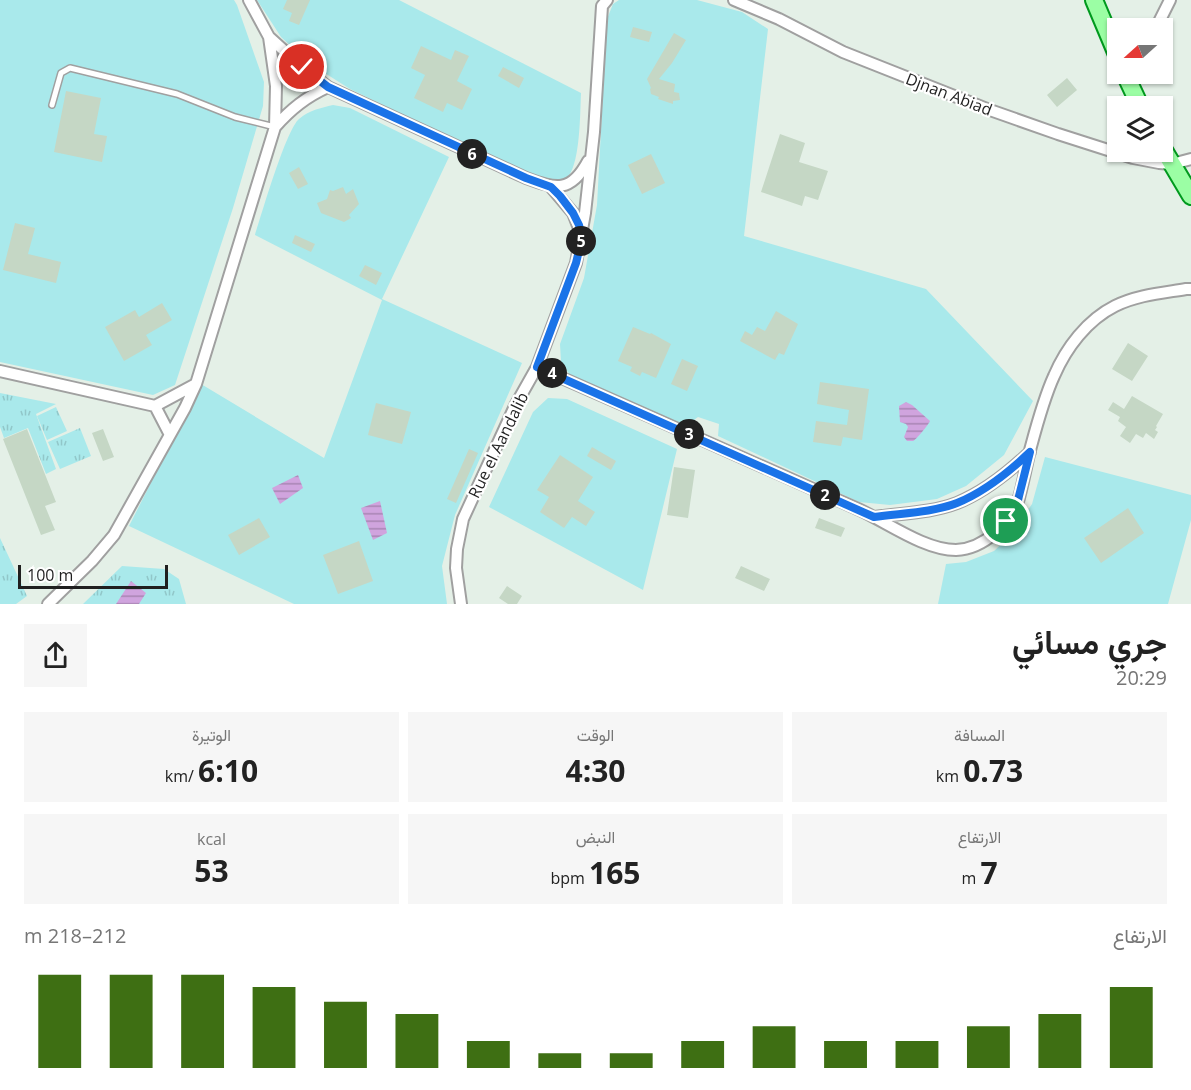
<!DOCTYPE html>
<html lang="ar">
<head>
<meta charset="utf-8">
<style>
	:root { --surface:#fff; --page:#f6f6f6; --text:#222; --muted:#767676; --accent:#3e6f13 }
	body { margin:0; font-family:"Open Sans",Vazirmatn,sans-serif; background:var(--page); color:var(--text); direction:rtl; height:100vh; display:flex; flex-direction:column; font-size:22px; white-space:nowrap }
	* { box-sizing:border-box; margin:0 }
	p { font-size:20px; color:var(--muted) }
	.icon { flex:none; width:33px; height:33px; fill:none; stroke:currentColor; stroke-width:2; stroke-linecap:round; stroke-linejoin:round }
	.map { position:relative; height:604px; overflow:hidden; direction:ltr }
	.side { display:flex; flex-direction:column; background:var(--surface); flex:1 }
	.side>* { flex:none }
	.needle { width:39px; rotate:249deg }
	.fabs { position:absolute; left:1107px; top:18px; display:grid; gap:12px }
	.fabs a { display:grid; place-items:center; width:66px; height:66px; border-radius:0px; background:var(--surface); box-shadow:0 2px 4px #0004; font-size:30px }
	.scale { position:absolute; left:18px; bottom:15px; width:150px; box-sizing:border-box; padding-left:6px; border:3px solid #1f1f1f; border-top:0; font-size:16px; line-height:21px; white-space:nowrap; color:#1f1f1f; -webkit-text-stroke:4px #fff; paint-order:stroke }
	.pin { position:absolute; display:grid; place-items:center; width:51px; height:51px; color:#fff; margin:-26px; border:3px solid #fff; border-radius:50%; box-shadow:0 2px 6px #0007 }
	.km { position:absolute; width:30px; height:30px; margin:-15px; border-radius:50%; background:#222; color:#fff; font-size:16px; line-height:30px; text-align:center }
	.round { display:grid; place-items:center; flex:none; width:63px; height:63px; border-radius:0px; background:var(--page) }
	.overview { display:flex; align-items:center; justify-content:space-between; height:102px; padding:0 24px }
	h1 { font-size:33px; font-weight:700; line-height:45px }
	.figures { display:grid; grid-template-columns:repeat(3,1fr); gap:9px; height:102px; padding:6px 24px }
	.figures div { display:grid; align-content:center; border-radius:0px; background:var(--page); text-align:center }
	.figures b { font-size:30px; font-weight:700 }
	.figures small { font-size:16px; font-weight:400 }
	.figures p { font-size:16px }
	.chart { height:168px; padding:12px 24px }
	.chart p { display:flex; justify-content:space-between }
	.chart svg { width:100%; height:108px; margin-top:6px; stroke:var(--accent); stroke-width:6 }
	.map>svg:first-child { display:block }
	.grass { fill:url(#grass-tufts) }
	.garden { fill:#a9e9eb }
	.water { fill:url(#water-rules) }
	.building { fill:#c5d7c5 }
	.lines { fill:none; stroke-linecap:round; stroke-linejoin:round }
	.service-casing { stroke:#a0a0a0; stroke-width:8 }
	.minor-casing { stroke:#a0a0a0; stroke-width:14 }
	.primary-casing { stroke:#00991e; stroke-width:20 }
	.service { stroke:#fff; stroke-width:5 }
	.minor { stroke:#fff; stroke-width:10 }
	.primary { stroke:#9bfea4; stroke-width:16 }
	.route-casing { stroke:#fff; stroke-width:12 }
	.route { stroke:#1a73e8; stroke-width:8 }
	.labels { text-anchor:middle; stroke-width:4.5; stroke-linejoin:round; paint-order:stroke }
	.street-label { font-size:16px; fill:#1f1f1f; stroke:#fff }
</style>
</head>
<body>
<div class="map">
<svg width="1191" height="604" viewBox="0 0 1191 604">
	<defs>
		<pattern id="grass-tufts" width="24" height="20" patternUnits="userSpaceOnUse" patternTransform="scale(1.5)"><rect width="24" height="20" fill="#a9e9eb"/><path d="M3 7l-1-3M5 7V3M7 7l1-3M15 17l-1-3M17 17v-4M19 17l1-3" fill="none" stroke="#91c7c9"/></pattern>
		<pattern id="water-rules" width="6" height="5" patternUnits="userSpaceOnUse" patternTransform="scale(1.5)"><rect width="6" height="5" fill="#d0a4de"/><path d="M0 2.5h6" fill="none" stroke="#a885b3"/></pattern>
	</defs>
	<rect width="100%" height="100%" fill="#e4f0e7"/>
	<path class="grass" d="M 0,393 L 56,404 L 36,414 L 56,469 L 46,474 L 28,428 L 4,438 L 0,427 Z
		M 56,407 L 67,431 L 47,440 L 37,416 Z
		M 80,428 L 91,456 L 60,469 L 48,442 Z
		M 0,538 L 27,596 L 16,604 L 0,604 Z
		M 122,566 L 164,569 L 179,579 L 186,604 L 83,604 Z"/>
	<path class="garden" d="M 0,0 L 234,0 L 237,5 L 264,82 L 263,106 L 233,208 L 175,385 L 153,395 L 0,362 Z
		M 257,0 L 399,0 L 581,93 C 580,111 581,172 564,180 C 558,183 547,181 540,181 L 350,89 L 309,63 L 281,37 Z
		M 619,0 L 697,0 L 742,12 L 768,29 L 744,236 L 926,289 L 1033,401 L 1004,455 L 966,486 L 937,499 L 890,505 L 859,502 L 718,436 L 719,424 L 698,417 L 686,426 L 572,378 L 561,362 L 560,344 L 584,278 L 597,205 L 607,19 L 613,4 Z
		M 333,105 L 350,108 L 449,157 L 382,299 L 522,363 L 455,515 L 442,566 L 447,604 L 294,604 L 129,526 L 201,384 L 324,458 L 382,300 L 255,235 C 262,213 286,130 299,119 C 309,110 321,108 333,105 Z
		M 548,398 L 567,399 L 677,449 L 643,590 L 489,507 L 533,412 Z
		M 1045,457 L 1191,495 L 1191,520 L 1168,604 L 938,604 L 946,564 L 966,562 L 994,551 L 1010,536 L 1032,504 Z"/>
	<path class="water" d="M 906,402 L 912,405 L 930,421 C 929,424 916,440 913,441 L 907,441 L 904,437 L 908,427 L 906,424 L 900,422 L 899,406 Z
		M 298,475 L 303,488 L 280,504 L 272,488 Z
		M 380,501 L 387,533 L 373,540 L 361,508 Z
		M 131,581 L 146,593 L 139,604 L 116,604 Z"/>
	<path class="building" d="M 287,0 L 310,0 L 299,25 L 289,21 L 292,13 L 283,9 Z
		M 633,27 L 652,32 L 649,42 L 630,37 Z
		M 674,33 L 686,40 L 672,63 L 659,79 L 675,84 L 674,92 L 679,93 L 680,100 L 673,101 L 673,104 L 658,99 L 659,97 L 651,94 L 650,89 L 651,88 L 647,79 Z
		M 421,46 L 451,60 L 455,50 L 469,56 L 457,81 L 472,89 L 462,110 L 447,103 L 443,112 L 414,98 L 425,75 L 411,68 Z
		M 503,67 L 524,78 L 519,88 L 498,76 Z
		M 1067,78 L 1077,90 L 1057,107 L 1047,95 Z
		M 66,91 L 101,98 L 94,134 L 107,136 L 102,162 L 54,152 Z
		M 780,134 L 805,143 L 799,162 L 828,171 L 818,200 L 805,196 L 802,206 L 761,192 Z
		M 651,154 L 665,183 L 642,194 L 628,165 Z
		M 299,167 L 308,184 L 298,189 L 289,173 Z
		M 343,187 L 346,194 L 353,189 L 359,204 L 349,215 L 351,218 L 344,222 L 321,213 L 317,203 L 327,199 L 330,190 L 333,191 Z
		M 15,223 L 35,228 L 28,254 L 61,262 L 56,283 L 3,270 Z
		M 295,235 L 315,244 L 311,252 L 292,243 Z
		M 365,265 L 382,273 L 376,285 L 359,276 Z
		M 162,303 L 172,320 L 146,335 L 152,345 L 124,361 L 105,327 L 135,310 L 139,317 Z
		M 776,311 L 798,324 L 784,355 L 779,353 L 775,360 L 740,341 L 745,331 L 752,335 L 757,327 L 765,331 Z
		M 633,327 L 650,334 L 651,333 L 671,344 L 656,378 L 642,372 L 640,376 L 630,371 L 632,367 L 618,361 Z
		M 1128,343 L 1148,356 L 1132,381 L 1112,369 Z
		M 682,359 L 698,366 L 687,391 L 671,384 Z
		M 820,382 L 869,389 L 862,440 L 843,437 L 841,446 L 813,442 L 816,421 L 847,425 L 849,410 L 817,404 Z
		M 1132,396 L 1163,414 L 1156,426 L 1157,427 L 1155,430 L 1158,432 L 1154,439 L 1146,433 L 1143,438 L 1136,434 L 1130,443 L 1120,436 L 1126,427 L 1118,421 L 1120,417 L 1108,410 L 1113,402 L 1124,409 Z
		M 376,403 L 411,412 L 402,444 L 368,435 Z
		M 27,429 L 56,502 L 45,506 L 55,530 L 41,535 L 3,439 Z
		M 103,429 L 114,457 L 103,461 L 92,433 Z
		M 592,447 L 616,461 L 611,470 L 587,456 Z
		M 469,449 L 478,453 L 456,503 L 447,499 Z
		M 560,455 L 593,477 L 578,501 L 595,512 L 586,526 L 572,517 L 564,528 L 540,512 L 549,497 L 537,490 Z
		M 674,467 L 695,470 L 688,518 L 667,515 Z
		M 1128,508 L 1144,533 L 1101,563 L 1084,538 Z
		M 259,518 L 270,537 L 239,555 L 228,535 Z
		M 819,518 L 845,528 L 841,537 L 815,528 Z
		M 359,541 L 373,581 L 338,594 L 323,555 Z
		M 741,566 L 770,579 L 764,591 L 735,578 Z
		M 507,586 L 522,596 L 517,604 L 508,604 L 499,598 Z"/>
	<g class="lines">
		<defs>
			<path id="service" d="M 52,105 L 61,73 L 70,68 L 177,94 L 235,117 L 275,127"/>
			<path id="minor" d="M 249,0 L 269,37 L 302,67 L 328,87 L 526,178 C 556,189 571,193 588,161
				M 734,0 L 779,19 L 843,52 L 987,109 L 1058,134 L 1133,158 L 1159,163 L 1172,164 L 1191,159
				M 1156,28 L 1170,0
				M 275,127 C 291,109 306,97 328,87
				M 551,187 L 573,213 L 580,231
				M 537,367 C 645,414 752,462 860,510 C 888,523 925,550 956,550 C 984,549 1011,523 1019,498 C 1023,483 1026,468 1029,454 C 1036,428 1043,400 1054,376 C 1066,348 1087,320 1115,306 C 1137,295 1162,293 1186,289 L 1191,289
				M 0,371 L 155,406 L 196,384
				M 155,406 L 169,433
				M 875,517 C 902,513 931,513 957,503 C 984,492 1009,472 1030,452
				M 48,604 L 92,561 L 114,535 L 185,408 L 196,384 L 275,127 L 276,86 L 269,37
				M 461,604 L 456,568 L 457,549 L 463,519 L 515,406 L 537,367 L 576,263 L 585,213 L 594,132 L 602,6 L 607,0"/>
			<path id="primary" d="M 1094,0 L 1118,57
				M 1125,74 L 1140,106
				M 1162,147 L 1191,196"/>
		</defs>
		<use href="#service" class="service-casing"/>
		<use href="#minor" class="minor-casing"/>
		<use href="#primary" class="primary-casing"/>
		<use href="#service" class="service"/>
		<use href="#minor" class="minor"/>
		<use href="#primary" class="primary"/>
	</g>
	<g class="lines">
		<defs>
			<path id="route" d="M 302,67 L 328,87 L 526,178 L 551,187 L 560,196 L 573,213 L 579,225 L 582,238 L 576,263 L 537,367 L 874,517 C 901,513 931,513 957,503 C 984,492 1009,472 1030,452 L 1018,500 L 1006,521"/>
		</defs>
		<use href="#route" class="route-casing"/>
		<use href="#route" class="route"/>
	</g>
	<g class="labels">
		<g class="street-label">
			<text transform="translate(949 94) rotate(21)" y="6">Djnan Abiad</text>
			<text transform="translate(498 445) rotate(-64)" y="6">Rue el Aandalib</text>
		</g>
	</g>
</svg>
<div class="fabs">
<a><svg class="needle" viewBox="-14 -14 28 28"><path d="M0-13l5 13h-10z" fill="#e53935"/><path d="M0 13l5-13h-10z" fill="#767676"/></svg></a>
<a><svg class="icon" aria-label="layers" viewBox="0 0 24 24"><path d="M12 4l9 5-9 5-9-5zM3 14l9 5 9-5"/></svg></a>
</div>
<div class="scale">100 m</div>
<div class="pin" style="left:1006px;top:521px;background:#1e9e55"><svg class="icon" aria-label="arrive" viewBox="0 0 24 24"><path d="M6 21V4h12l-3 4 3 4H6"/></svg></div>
<div class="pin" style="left:302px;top:67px;background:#d93025"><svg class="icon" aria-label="check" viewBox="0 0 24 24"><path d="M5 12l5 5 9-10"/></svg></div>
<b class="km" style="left:825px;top:495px">2</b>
<b class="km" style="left:689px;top:434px">3</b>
<b class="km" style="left:552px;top:373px">4</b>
<b class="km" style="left:581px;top:241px">5</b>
<b class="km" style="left:472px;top:154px">6</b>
</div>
<section class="side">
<div class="overview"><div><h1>جري مسائي</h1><p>20:29</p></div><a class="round"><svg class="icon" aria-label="share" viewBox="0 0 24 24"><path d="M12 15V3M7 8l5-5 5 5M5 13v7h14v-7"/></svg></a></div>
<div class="figures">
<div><p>المسافة</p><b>0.73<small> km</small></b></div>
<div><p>الوقت</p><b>4:30</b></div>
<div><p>الوتيرة</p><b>6:10<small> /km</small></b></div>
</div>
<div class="figures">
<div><p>الارتفاع</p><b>7<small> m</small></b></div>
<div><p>النبض</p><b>165<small> bpm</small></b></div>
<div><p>kcal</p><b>53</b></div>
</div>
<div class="chart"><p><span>الارتفاع</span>212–218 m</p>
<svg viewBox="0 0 160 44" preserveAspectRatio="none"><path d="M5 44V6M15 44V6M25 44V6M35 44V11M45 44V17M55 44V22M65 44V33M75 44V38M85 44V38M95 44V33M105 44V27M115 44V33M125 44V33M135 44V27M145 44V22M155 44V11"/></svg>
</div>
</section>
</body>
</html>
